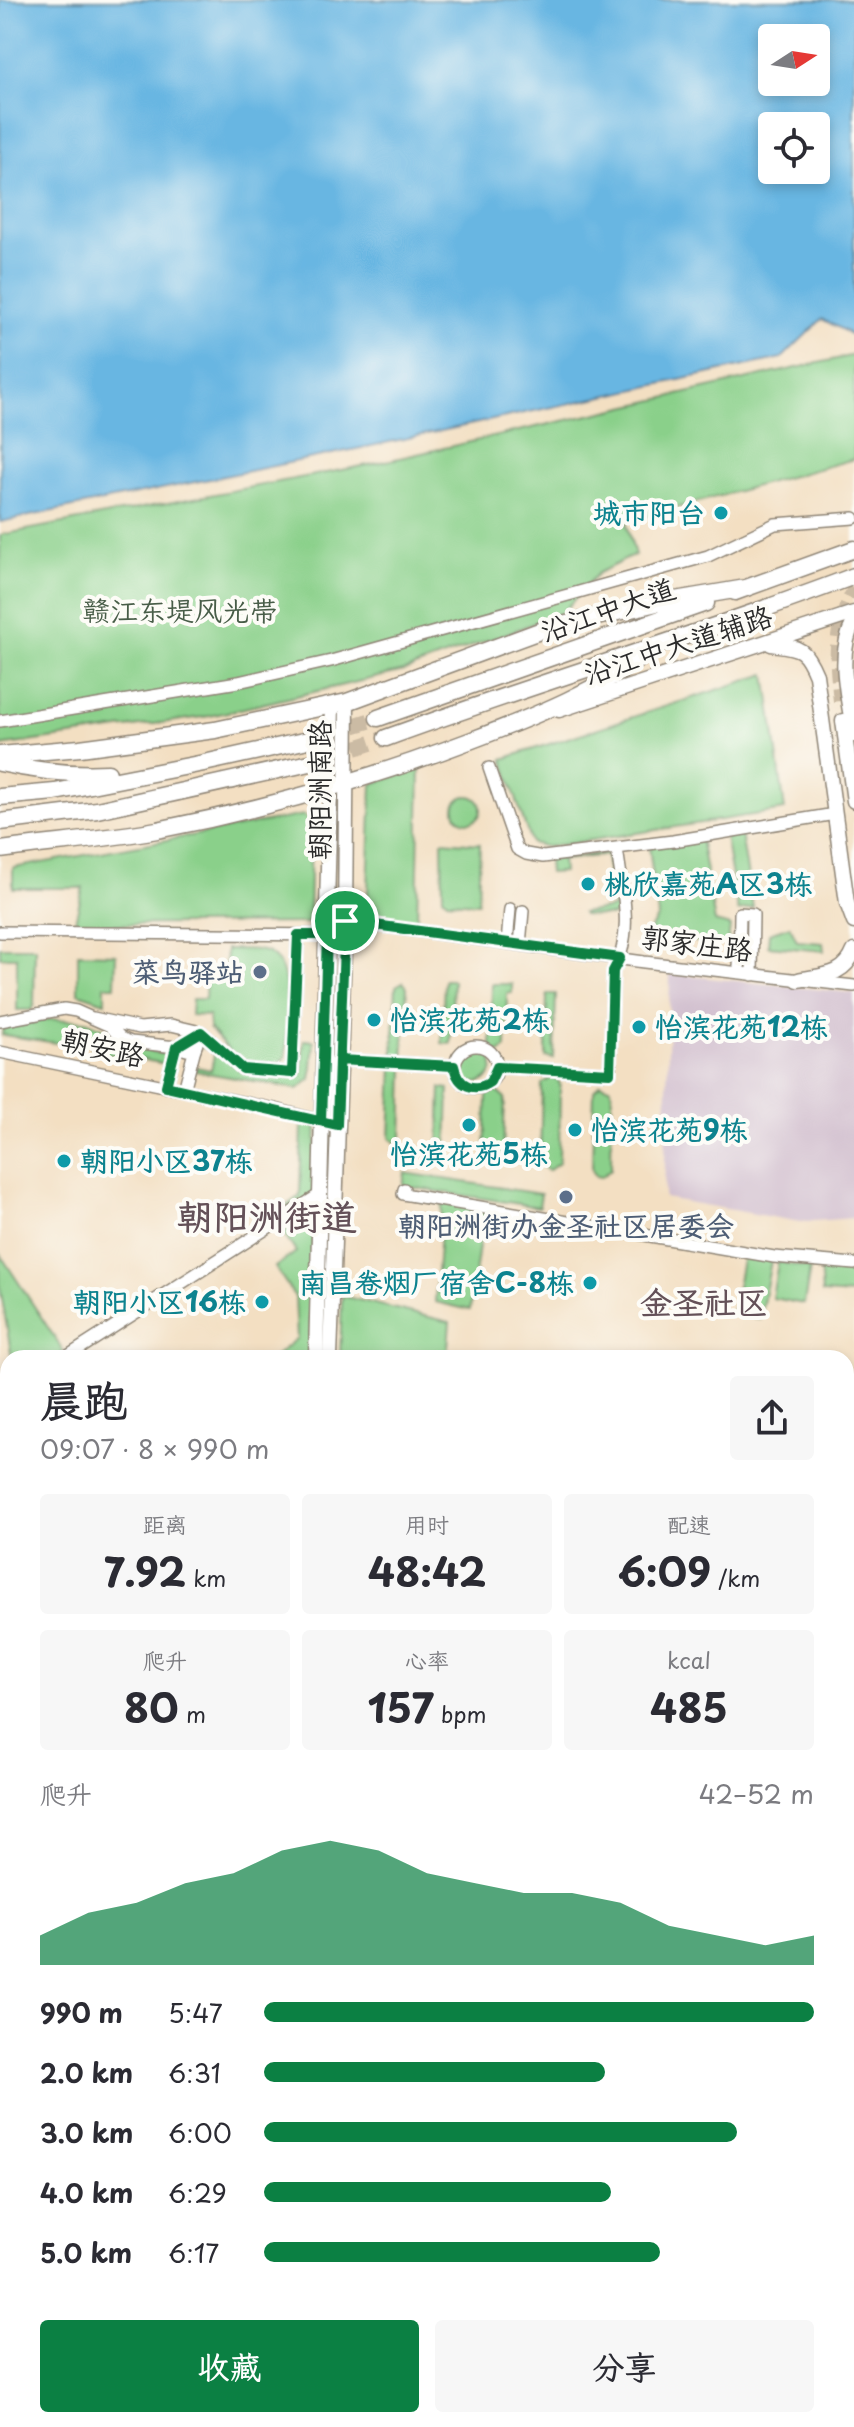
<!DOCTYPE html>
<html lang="zh">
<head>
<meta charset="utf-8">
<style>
	:root { --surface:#fff; --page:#f7f7f7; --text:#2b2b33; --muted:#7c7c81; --accent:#0b8043 }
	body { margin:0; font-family:"Playpen Sans","LXGW WenKai TC",sans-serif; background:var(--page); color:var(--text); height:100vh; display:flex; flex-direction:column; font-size:30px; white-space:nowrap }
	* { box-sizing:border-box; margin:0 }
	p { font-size:26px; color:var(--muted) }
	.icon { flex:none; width:44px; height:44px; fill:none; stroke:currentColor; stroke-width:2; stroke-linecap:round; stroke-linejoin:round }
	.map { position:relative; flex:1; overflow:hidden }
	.panel { position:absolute; left:0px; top:1350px; width:854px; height:1078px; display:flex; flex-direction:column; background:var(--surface); border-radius:24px 24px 0 0; box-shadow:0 4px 12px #0003 }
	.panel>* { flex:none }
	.needle { width:52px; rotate:78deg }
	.buttons { position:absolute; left:758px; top:24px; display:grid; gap:16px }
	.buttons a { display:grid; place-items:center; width:72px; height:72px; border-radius:8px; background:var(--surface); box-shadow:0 4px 12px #0003; font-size:40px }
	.pin { position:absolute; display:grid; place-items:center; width:68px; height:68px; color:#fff; margin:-34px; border:4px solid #fff; border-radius:50%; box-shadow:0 2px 8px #0007 }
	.round { display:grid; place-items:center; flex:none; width:84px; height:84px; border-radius:8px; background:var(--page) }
	.overview { display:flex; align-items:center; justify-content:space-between; height:136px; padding:0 40px }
	h1 { font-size:44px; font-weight:700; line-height:60px }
	.stats { display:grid; grid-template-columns:repeat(3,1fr); gap:12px; height:136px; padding:8px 40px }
	.stats div { display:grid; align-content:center; border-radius:8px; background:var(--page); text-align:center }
	.stats b { font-size:40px; font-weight:700 }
	.stats small { font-size:22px; font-weight:400 }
	.stats p { font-size:22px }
	.chart { height:224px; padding:16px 40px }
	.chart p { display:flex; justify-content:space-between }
	.chart svg { width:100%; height:144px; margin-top:8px; fill:var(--accent); opacity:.7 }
	.cta { display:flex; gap:16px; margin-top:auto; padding:16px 40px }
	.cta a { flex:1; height:92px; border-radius:8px; background:var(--accent); color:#fff; font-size:32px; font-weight:700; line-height:92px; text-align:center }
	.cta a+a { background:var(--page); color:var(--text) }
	ul { padding:0 40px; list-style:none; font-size:26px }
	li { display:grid; grid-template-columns:128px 96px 1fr; align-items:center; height:60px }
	li i { height:20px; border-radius:10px; background:var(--accent) }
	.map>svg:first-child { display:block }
	.industrial { fill:#d0bdcd }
	.green { fill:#8ad08a; stroke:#5a7e5a; stroke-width:2 }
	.forest { fill:#6fb276; stroke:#4d6e50; stroke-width:2 }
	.water { fill:#68b6e2; stroke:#4a7086; stroke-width:2; fill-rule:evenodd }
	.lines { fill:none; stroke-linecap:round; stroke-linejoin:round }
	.major-tunnel { stroke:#cbbba4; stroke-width:14; stroke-dasharray:14 7; stroke-linecap:butt }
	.highway-tunnel { stroke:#cbbba4; stroke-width:16; stroke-dasharray:16 8; stroke-linecap:butt }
	.minor-casing { stroke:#8f8576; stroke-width:14 }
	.major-casing { stroke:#8f8576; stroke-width:17 }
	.highway-casing { stroke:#8f8576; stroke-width:19 }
	.minor { stroke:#fff; stroke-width:11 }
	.major { stroke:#fff; stroke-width:14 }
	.highway { stroke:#fff; stroke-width:16 }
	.route-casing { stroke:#fff; stroke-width:16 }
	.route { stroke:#0b8043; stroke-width:10 }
	.culture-dot { fill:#0f9aa8; stroke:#fdfcf7; stroke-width:3 }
	.service-dot { fill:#5c6f8a; stroke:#fdfcf7; stroke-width:3 }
	.labels { text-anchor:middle; stroke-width:8; stroke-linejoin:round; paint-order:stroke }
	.culture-label { font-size:28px; font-weight:bold; fill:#0d838f; stroke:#fdfcf7; text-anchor:start }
	.street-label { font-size:28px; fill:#2b2b2b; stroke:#fdfcf7 }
	.park-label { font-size:28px; fill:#485d48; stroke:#fdfcf7 }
	.service-label { font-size:28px; font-weight:bold; fill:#4e5e75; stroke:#fdfcf7; text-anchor:end }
	.quarter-label { font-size:32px; font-weight:bold; fill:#645158; stroke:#fdfcf7 }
	.district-label { font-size:36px; font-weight:bold; fill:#645158; stroke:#fdfcf7 }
</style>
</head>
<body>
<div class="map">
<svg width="854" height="2427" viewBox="0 0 854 2427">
	<rect width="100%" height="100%" fill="#fdfcf7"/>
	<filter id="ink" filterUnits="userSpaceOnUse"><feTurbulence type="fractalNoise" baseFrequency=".0125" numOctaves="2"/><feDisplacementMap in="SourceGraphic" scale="16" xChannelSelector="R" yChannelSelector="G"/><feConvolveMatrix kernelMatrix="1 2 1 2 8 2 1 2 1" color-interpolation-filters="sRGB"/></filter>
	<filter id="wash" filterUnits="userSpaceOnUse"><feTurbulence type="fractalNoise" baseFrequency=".006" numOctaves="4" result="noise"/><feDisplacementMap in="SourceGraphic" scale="32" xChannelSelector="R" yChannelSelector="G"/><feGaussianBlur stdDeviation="1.8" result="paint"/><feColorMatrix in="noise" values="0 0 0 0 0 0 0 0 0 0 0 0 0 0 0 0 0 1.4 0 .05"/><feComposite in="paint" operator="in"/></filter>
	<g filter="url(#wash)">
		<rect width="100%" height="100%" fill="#f3dfc2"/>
		<path class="industrial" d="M 670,974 L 854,993 L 854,1218 L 800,1222 L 664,1198 Z
			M 846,1442 L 854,1442 L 854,1604 L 846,1604 Z"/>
		<path class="green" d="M 854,355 L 854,459 L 626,522 L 635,555 L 598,573 L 562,613 L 404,671 L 210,716 L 0,746 L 0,535 L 373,464 Z
			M 766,674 L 785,810 L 547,847 L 531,843 L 503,759 Z
			M 420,768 L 417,922 L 367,917 L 372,784 Z
			M455 809a13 13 0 1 1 26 0a13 13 0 1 1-26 0Z
			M 304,815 L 311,824 L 309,923 L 74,925 L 83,888 L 13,888 L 13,868 Z
			M 741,834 L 753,908 L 738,911 L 725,837 Z
			M 700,838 L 715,922 L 730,926 L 728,945 L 646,936 L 658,916 L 649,846 Z
			M 442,841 L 480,844 L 478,903 L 447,901 L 443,897 Z
			M 611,852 L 617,913 L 612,916 L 583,915 L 582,913 L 613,908 L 606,855 L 562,860 L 563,872 L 549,873 L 548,860 Z
			M 790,926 L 797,941 L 823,943 L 824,951 L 768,946 L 769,933 Z
			M 0,947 L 35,947 L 34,1005 L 31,1010 L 17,1010 L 17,957 L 0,957 Z
			M 226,949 C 240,950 257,947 270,954 C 295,969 286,1031 286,1056 C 277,1071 258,1066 243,1066 L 209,1028 L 209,1016 L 191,1015 L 192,999 L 205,999 L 206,975 L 225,975 Z
			M 78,953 L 116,954 L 115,986 L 105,986 L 105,1002 L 78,993 Z
			M 444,980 L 453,980 L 451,1044 L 442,1043 Z
			M 403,982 L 407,987 L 403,1059 L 393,1056 L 396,986 Z
			M 492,984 L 512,984 L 512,993 L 507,993 L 506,1048 L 500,1053 L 491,1047 Z
			M 547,994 L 556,994 L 554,1058 L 546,1057 Z
			M 51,1019 L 86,1021 L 103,1028 L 119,1045 L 170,1055 L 167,1064 L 93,1051 L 89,1041 L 78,1035 L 70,1045 L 2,1035 L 3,1028 Z
			M 304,1040 L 314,1041 L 311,1079 L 298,1089 L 195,1071 L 196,1067 L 211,1070 L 215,1050 L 201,1047 L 209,1044 L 241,1071 L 301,1076 Z
			M459 1066a17 17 0 1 1 34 0a17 17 0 1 1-34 0Z
			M 393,1066 L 403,1067 L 404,1070 L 402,1138 L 396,1143 L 390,1138 Z
			M 552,1077 L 558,1080 L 560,1086 L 559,1163 L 548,1171 L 540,1163 L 542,1084 Z
			M 600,1084 L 610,1087 L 612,1093 L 611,1169 L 601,1177 L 596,1176 L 592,1170 L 594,1090 Z
			M 441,1088 L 449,1089 L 447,1152 L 439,1152 Z
			M 496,1090 L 505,1098 L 503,1153 L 493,1161 L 485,1155 L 487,1096 L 491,1091 Z
			M 302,1124 L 317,1124 L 309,1358 L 273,1358 L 297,1338 L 295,1297 L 275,1267 L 296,1252 L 283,1233 L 295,1225 L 283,1208 L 300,1196 Z
			M 405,1173 L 541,1194 L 539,1207 L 403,1186 Z
			M 442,1203 L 484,1210 L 470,1310 L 435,1302 Z
			M 0,1254 L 64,1352 L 56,1358 L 12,1358 L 0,1287 Z
			M 743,1255 L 771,1261 L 760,1319 L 732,1313 Z
			M 778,1262 L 810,1268 L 804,1304 L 772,1298 Z
			M 820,1266 L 854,1268 L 854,1295 L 822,1293 Z
			M 342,1296 L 450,1322 L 447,1358 L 340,1358 Z
			M 6,2186 L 8,2256 L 0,2256 L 0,2211 Z"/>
		<path class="forest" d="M 0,1495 L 8,1496 L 8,1556 L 0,1557 Z"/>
		<path class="water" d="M 0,0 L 854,0 L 854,336 L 822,319 L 782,358 L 366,447 L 0,522 ZM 816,38 L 816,82 L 772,82 L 772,38 ZM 816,126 L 816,170 L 772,170 L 772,126 Z"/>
	</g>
	<g filter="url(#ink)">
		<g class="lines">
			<path class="major-tunnel" d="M 840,701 C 835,655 833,631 854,589"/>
			<path class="highway-tunnel" d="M 308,740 L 378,718
				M 310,763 L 386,738"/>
			<defs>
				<path id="minor" d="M 0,721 L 238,682 L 331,661 L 708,556 L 775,524 L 854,518
					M 489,768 L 517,849 L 526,854 L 543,857 L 673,841 L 835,814
					M 345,921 L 644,962 L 854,986
					M 0,932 L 327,935
					M 507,943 L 510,909
					M 520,945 L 523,911
					M 739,973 L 740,913 L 753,914 L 752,975
					M 93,1018 L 140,1028 L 171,1025 L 201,1032 L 243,1069 L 292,1073 L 298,935
					M 0,1021 L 64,1009 L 76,1011 L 110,1026 L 121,1038 L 131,1042 L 176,1047 L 201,1032 L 194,1052
					M455 1067a21 21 0 1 1 42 0a21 21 0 1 1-42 0Z
					M 0,1052 L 275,1109 L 328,1123
					M 339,1060 L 454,1066
					M 497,1067 L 610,1073 L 613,971 C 635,934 622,889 617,848
					M 166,1086 L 176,1047 L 194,1052 L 184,1090
					M 404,1189 L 403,1194 L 774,1257 L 854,1264
					M 65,1358 L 319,1195
					M 0,1390 L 8,1387
					M 846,2138 L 854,2137
					M 0,2337 L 8,2337
					M 791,2420 L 793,2427"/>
				<path id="major" d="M 854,622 C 835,655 849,699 854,735
					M 771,644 C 799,648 804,646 816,675 L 847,903 L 854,922
					M 559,710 L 854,613
					M 843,721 L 854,801
					M 798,980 C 822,975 844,977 854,951
					M 316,1358 L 332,705
					M 330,1358 L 345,921 L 347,702
					M 0,1685 L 8,1685
					M 0,1697 L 8,1697
					M 846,1709 L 854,1709
					M 846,1724 L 854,1724
					M 846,2319 L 854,2317
					M 0,2386 L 8,2385
					M 0,2399 L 8,2399
					M 330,2420 L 331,2427
					M 352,2420 L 353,2427"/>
				<path id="highway" d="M 735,592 L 854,549
					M 378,718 L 706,603
					M 386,738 C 541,681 700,635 854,576
					M 0,755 L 80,748 L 215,730 L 347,702 L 545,629 L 657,603 L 746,588
					M 0,763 C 36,771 71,775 108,773
					M 0,797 L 55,792 L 204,763 L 308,740
					M 0,822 L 97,810 L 310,763
					M 0,850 C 52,843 105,839 157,830 C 264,809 370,779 472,740 C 538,715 600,690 656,647"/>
			</defs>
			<use href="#minor" class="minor-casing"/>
			<use href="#major" class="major-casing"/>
			<use href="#highway" class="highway-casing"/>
			<use href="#minor" class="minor"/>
			<use href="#major" class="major"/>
			<use href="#highway" class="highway"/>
		</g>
	</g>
	<g class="lines" filter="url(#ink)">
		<defs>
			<path id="route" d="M 345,921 L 337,1125 L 166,1086 L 176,1047 L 201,1032 L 243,1069 L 292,1073 L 298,935 L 327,935 L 321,1121 L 337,1125 L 339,1060 L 454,1066 C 458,1086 474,1093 490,1082 L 497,1067 L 610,1073 L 613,971 L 620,958 L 345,921"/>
		</defs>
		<use href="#route" class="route-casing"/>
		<use href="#route" class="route"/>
	</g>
	<g class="culture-dot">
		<circle cx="721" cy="513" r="8"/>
		<circle cx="588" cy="884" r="8"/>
		<circle cx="374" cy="1020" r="8"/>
		<circle cx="639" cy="1027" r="8"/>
		<circle cx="469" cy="1125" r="8"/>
		<circle cx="575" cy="1130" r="8"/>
		<circle cx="64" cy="1161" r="8"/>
		<circle cx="590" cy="1283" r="8"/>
		<circle cx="262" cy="1302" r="8"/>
	</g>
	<g class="service-dot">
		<circle cx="260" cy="972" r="8"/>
		<circle cx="566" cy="1197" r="8"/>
	</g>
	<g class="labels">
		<g class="culture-label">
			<text x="705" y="523" text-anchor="end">城市阳台</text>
			<text x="604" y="894">桃欣嘉苑A区3栋</text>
			<text x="390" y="1030">怡滨花苑2栋</text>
			<text x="655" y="1037">怡滨花苑12栋</text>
			<text x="591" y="1140">怡滨花苑9栋</text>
			<text x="469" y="1164" text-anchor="middle">怡滨花苑5栋</text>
			<text x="80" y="1171">朝阳小区37栋</text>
			<text x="574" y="1293" text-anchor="end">南昌卷烟厂宿舍C-8栋</text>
			<text x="246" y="1312" text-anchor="end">朝阳小区16栋</text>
		</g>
		<g class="street-label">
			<text transform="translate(608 610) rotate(-19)" y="10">沿江中大道</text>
			<text transform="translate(678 645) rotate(-18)" y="10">沿江中大道辅路</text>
			<text transform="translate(320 790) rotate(-90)" y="10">朝阳洲南路</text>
			<text transform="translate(697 944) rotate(7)" y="10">郭家庄路</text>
			<text transform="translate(103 1048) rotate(12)" y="10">朝安路</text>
		</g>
		<g class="park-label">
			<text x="180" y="621">赣江东堤风光带</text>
		</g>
		<g class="service-label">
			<text x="244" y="982">菜鸟驿站</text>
			<text x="566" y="1236" text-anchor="middle">朝阳洲街办金圣社区居委会</text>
		</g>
		<g class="quarter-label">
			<text x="704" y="1314">金圣社区</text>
		</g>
		<g class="district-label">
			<text x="267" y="1230">朝阳洲街道</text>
		</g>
	</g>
</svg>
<div class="buttons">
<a><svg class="needle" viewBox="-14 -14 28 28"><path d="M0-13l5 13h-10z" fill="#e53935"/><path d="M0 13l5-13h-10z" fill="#7c7c81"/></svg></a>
<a><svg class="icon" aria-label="locate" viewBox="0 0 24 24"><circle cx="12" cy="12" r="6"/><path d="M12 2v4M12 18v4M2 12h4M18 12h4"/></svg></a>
</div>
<div class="pin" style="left:345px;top:921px;background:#1e9e55"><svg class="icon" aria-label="arrive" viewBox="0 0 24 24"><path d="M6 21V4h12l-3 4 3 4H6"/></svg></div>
<section class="panel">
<div class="overview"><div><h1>晨跑</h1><p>09:07 · 8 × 990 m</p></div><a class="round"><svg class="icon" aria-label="share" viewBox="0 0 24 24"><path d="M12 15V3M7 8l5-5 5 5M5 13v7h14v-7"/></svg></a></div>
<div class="stats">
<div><p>距离</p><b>7.92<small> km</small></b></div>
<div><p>用时</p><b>48:42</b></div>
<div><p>配速</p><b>6:09<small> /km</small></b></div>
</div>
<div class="stats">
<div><p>爬升</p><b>80<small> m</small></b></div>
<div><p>心率</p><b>157<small> bpm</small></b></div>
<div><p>kcal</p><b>485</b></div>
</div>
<div class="chart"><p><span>爬升</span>42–52 m</p>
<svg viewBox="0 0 160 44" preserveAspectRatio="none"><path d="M0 44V35L10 28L20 25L30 19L40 16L50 9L60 6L70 9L80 16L90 19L100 22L110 22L120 25L130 32L140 35L150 38L160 35V44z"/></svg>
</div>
<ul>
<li><b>990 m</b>5:47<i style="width:100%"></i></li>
<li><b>2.0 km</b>6:31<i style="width:62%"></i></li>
<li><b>3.0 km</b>6:00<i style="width:86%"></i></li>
<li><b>4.0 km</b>6:29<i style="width:63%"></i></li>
<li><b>5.0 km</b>6:17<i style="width:72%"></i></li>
</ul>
<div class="cta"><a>收藏</a><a>分享</a></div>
</section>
</div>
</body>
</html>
